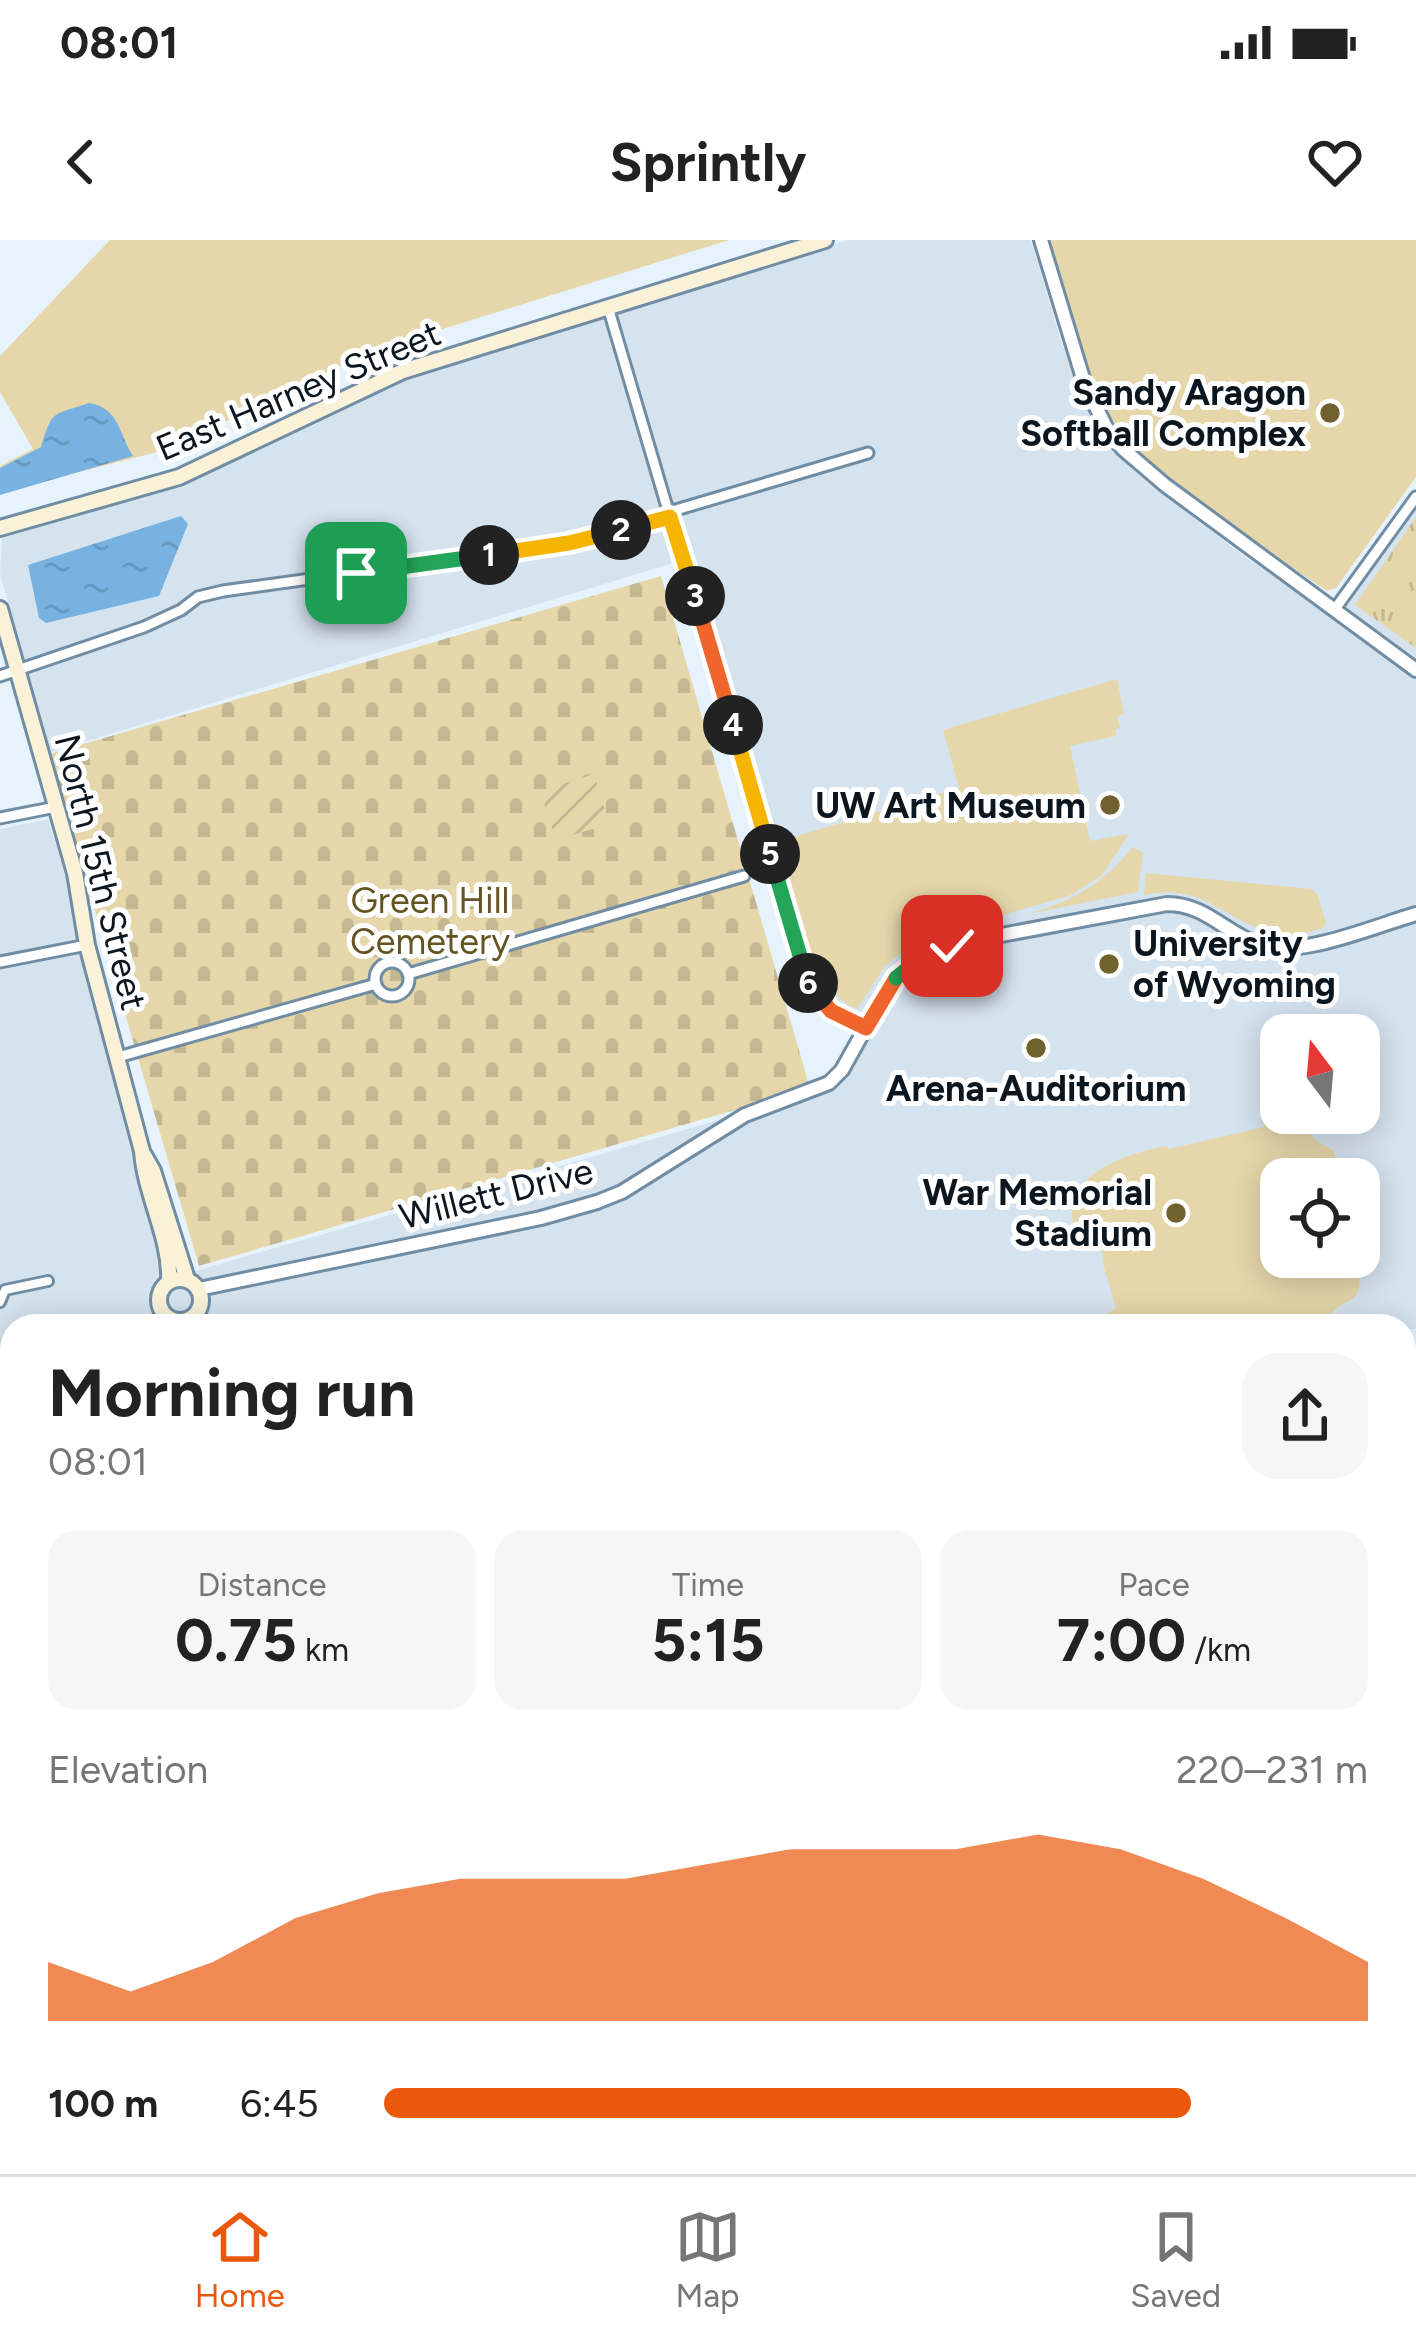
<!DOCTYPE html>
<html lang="en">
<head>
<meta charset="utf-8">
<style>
	:root { --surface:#fff; --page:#f6f6f6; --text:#222; --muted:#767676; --line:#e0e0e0; --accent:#ea580c }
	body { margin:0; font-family:Figtree,sans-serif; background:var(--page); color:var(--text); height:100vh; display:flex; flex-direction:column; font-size:45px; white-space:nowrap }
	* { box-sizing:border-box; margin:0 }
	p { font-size:39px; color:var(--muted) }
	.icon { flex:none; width:66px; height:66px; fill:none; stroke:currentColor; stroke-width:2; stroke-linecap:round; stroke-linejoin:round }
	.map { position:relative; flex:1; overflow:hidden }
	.details { position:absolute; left:0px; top:1074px; width:1416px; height:861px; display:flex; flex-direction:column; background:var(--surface); border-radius:36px 36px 0 0; box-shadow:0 6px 30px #0003 }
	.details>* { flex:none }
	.needle { width:78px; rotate:344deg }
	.tools { position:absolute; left:1260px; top:774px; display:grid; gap:24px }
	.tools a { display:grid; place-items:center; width:120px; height:120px; border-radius:24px; background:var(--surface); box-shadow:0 6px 30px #0003; font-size:60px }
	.pin { position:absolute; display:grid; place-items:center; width:102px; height:102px; color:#fff; margin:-51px; border-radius:24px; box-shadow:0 6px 18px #0006 }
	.km { position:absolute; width:60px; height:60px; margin:-30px; border-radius:50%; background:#222; color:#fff; font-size:33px; line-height:60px; text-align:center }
	.round { display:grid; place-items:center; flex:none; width:126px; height:126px; border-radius:36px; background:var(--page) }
	.overview { display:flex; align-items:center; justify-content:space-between; height:204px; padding:0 48px }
	h1 { font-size:66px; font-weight:700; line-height:90px }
	.figures { display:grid; grid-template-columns:repeat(3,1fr); gap:18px; height:204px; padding:12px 48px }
	.figures div { display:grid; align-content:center; border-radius:30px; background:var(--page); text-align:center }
	.figures b { font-size:60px; font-weight:700 }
	.figures small { font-size:33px; font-weight:400 }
	.figures p { font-size:33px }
	.chart { height:336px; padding:24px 48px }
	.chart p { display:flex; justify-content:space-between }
	.chart svg { width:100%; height:216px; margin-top:12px; fill:var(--accent); opacity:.7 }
	ul { padding:0 48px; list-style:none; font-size:39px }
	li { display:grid; grid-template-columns:192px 144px 1fr; align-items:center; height:90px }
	li i { height:30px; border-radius:15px; background:var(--accent) }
	.status { display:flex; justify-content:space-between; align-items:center; height:84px; padding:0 60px; background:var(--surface); direction:ltr }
	.status svg { height:33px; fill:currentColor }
	header { display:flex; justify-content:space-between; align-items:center; height:156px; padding:0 48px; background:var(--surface); font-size:54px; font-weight:700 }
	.dock { display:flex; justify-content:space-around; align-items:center; height:168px; border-top:3px solid var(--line); background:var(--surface); font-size:33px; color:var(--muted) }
	.dock a { display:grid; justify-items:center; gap:6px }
	.dock .on { color:var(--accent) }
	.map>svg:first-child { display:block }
	.built { fill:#d5e3ef; fill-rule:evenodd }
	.grass { fill:#e5d7aa }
	.cemetery { fill:url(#cemetery-stones) }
	.park { fill:url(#park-tufts) }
	.garden { fill:url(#garden-furrows) }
	.water { fill:url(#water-ripples) }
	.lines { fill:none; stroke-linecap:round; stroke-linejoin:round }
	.pedestrian-casing { stroke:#718da4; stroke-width:14 }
	.minor-casing { stroke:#718da4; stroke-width:15 }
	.tertiary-casing { stroke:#718da4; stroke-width:18 }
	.secondary-casing { stroke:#718da4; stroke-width:20 }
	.primary-casing { stroke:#9d905e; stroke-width:21 }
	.pedestrian { stroke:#fff; stroke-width:8 }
	.minor { stroke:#fff; stroke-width:9 }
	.tertiary { stroke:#fff; stroke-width:12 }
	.secondary { stroke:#f9f2d9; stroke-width:14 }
	.primary { stroke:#f4e4b3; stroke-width:15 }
	.split-1-casing { stroke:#fff; stroke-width:24 }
	.split-2-casing { stroke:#fff; stroke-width:24 }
	.split-3-casing { stroke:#fff; stroke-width:24 }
	.split-4-casing { stroke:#fff; stroke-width:24 }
	.split-5-casing { stroke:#fff; stroke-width:24 }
	.split-6-casing { stroke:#fff; stroke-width:24 }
	.split-7-casing { stroke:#fff; stroke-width:24 }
	.split-8-casing { stroke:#fff; stroke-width:24 }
	.split-1 { stroke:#22a559; stroke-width:15 }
	.split-2 { stroke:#f5b400; stroke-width:15 }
	.split-3 { stroke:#f5b400; stroke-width:15 }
	.split-4 { stroke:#f0652b; stroke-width:15 }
	.split-5 { stroke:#f5b400; stroke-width:15 }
	.split-6 { stroke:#22a559; stroke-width:15 }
	.split-7 { stroke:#f0652b; stroke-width:15 }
	.split-8 { stroke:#22a559; stroke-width:15 }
	.poi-dot { fill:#70612e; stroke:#fff; stroke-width:4.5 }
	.labels { text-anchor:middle; stroke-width:10; stroke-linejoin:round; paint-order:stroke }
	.street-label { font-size:36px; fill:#0b161f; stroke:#fff }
	.poi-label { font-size:36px; font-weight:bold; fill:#0b161f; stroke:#fff; text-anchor:end }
	.park-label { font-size:36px; fill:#635421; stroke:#fff }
</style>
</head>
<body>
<div class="status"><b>08:01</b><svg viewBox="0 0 49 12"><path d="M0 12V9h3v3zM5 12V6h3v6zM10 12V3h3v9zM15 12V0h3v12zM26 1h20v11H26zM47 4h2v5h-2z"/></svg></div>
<header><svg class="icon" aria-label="back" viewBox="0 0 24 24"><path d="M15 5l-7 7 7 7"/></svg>Sprintly<svg class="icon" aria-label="heart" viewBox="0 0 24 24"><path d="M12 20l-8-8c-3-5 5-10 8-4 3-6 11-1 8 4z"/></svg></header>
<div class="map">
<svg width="1416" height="1934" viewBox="0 0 1416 1934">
	<defs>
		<pattern id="cemetery-stones" width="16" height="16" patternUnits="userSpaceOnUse" patternTransform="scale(3)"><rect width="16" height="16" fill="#e5d7aa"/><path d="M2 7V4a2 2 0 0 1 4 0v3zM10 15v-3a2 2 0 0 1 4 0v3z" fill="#c3b892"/></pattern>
		<pattern id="park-tufts" width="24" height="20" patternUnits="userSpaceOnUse" patternTransform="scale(3)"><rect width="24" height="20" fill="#e5d7aa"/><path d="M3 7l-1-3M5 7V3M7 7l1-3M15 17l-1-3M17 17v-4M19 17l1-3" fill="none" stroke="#c3b892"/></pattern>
		<pattern id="garden-furrows" width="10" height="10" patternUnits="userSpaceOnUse" patternTransform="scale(3)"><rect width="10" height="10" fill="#e5d7aa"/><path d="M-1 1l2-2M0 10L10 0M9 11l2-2" fill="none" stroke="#c3b892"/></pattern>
		<pattern id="water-ripples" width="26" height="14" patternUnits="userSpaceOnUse" patternTransform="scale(3)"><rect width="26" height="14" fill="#78b2e0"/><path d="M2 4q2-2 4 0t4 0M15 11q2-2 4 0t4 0" fill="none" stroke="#6698c0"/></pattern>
	</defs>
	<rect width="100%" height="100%" fill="#e6f3fd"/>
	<path class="built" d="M 848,0 L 1031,0 L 1061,101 L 1082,159 L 1099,189 L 1134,231 L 1158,251 L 1248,319 L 1334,368 L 1416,262 L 1416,1089 L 12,1086 L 12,1430 L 0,1432 L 0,589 L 48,579 L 66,637 L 77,704 L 113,835 L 178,1036 L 702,885 L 829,843 L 866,788 L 849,782 L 808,744 L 693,317 L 51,512 L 0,334 L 2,298 L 166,250 L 254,213 L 351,159 L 418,133 ZM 1281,795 L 1359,795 L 1359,873 L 1281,873 ZM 1281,939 L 1359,939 L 1359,1017 L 1281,1017 Z
		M 1416,1189 L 1416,1642 L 1404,1645 L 1404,1200 Z"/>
	<path class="grass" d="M 110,0 L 729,0 L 446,88 L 349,122 L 169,209 L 1,252 L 0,226 L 33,209 L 0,152 L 0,116 Z
		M 1049,0 L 1416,0 L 1416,237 L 1336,348 L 1327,351 C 1255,301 1141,240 1101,160 C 1076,111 1065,52 1049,0 Z
		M 1117,439 L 1124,474 L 1117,476 L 1120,488 L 1115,490 L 1116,496 L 1070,506 L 1090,601 L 1129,594 L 1102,635 L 1071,655 L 915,701 L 885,726 L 857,769 C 805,747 794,651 780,601 L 959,548 L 943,490 Z
		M 1133,607 L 1143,613 L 1138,652 L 1028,674 C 1073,661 1103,644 1133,607 Z
		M 1146,633 L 1312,649 L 1318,656 L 1326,683 L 1323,688 C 1241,716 1222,637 1144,655 Z
		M 1281,866 L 1281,873 L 1290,873 L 1317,901 L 1333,910 L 1342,939 L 1281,939 L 1281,1017 L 1357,1017 C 1368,1077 1342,1048 1323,1086 L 1096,1086 L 1100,1079 L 1116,1068 L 1103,1024 L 1100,979 L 1073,984 C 1064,933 1128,913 1167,906 L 1169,909 L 1264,887 L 1261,870 Z"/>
	<path class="cemetery" d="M 661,336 L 810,848 L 199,1026 L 49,514 Z"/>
	<path class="park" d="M 1416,277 L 1416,408 L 1355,365 Z
		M 1416,1661 L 1416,1793 L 1404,1796 L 1404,1663 Z"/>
	<path class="garden" d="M 594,534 L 609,584 L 556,600 L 540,551 Z"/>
	<path class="water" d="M 89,163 C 120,168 119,195 133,216 L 0,255 L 0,228 L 41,207 C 53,169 51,176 89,163 Z
		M 181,276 L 188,284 L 159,356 L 46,383 L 39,378 L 28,325 Z"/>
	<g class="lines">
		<defs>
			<path id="pedestrian" d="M 0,1062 L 5,1050 L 48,1041"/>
			<path id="minor" d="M 608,67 L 804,732 C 816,762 836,777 866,788
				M 669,272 L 868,213
				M 1335,369 L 1416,257
				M 0,436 L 144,387 L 181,370 L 198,357 L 223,351 L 569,303 L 671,277
				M 0,578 L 56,567
				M 0,722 L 87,705
				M375 739a17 17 0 1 1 34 0a17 17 0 1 1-34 0Z
				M 408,734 L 744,636
				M 118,817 L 376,744
				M 1404,1318 L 1416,1359
				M 1404,1655 L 1416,1652
				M 0,1729 L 12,1726
				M 0,1854 L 12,1915
				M 14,1923 L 16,1934
				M 163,1923 L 166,1934
				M 497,1923 L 500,1934
				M 854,1923 L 856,1934
				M 1167,1923 L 1172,1934
				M 647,1934 L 698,1923"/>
			<path id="tertiary" d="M 1041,0 L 1085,145 L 1108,191 L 1123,209 L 1165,245 L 1416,430
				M 199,1049 L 541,978 L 597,962 L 622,952 L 745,875 L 829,843 L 842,830 L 890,744 L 925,717 L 980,699 L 1167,664 C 1206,664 1226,694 1260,705 C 1302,718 1374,686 1416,674
				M 1404,1417 L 1416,1414
				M 0,1442 L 12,1440
				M 1404,1807 L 1416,1803
				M 676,1923 L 678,1934
				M 967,1934 L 1005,1923"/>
			<path id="secondary" d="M 0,288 L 179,237 L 403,131 L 825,0
				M 0,369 L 75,633 L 87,705 L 142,911 C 145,955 171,998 169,1041
				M 144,915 L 153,931 L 187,1039
				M159 1060a21 21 0 1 1 42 0a21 21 0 1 1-42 0Z
				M 314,1923 L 317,1934"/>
			<path id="primary" d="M 1404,1286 L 1416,1284
				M 0,1588 L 12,1585"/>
		</defs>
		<use href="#pedestrian" class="pedestrian-casing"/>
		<use href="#minor" class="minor-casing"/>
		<use href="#tertiary" class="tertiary-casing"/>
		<use href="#secondary" class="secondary-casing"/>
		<use href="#primary" class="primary-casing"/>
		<use href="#pedestrian" class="pedestrian"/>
		<use href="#minor" class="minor"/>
		<use href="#tertiary" class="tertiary"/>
		<use href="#secondary" class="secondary"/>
		<use href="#primary" class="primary"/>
	</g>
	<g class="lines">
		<defs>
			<path id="split-1" d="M 356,333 L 489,315"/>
			<path id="split-2" d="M 489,315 L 569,303 L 621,290"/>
			<path id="split-3" d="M 621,290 L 670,277 L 695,356"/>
			<path id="split-4" d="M 695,356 L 733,485"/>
			<path id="split-5" d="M 733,485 L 770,614"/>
			<path id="split-6" d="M 770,614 L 808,743"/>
			<path id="split-7" d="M 808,743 L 831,771 L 866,788 L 896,738"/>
			<path id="split-8" d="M 896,738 L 917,721 L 952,706"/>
		</defs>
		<use href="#split-1" class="split-1-casing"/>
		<use href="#split-2" class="split-2-casing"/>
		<use href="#split-3" class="split-3-casing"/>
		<use href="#split-4" class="split-4-casing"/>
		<use href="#split-5" class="split-5-casing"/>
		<use href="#split-6" class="split-6-casing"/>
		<use href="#split-7" class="split-7-casing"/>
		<use href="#split-8" class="split-8-casing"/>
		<use href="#split-1" class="split-1"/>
		<use href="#split-2" class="split-2"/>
		<use href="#split-3" class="split-3"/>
		<use href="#split-4" class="split-4"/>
		<use href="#split-5" class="split-5"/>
		<use href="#split-6" class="split-6"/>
		<use href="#split-7" class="split-7"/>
		<use href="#split-8" class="split-8"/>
	</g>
	<g class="poi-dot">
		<circle cx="1330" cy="173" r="12"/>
		<circle cx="1110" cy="565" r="12"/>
		<circle cx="1109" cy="724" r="12"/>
		<circle cx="1036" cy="808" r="12"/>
		<circle cx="1176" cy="973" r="12"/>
	</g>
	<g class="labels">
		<g class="street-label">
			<text transform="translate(298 150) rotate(-23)" y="13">East Harney Street</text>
			<text transform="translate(101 632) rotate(76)" y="13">North 15th Street</text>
			<text transform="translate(496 953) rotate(-14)" y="13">Willett Drive</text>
		</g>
		<g class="poi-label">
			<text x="1306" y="165">Sandy Aragon<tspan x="1306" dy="41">Softball Complex</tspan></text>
			<text x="1086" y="578">UW Art Museum</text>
			<text x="1133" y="716" text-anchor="start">University<tspan x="1133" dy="41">of Wyoming</tspan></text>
			<text x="1036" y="861" text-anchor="middle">Arena-Auditorium</text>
			<text x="1152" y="965">War Memorial<tspan x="1152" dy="41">Stadium</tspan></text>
		</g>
		<g class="park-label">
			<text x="430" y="673">Green Hill<tspan x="430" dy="41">Cemetery</tspan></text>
		</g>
	</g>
</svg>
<div class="tools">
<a><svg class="needle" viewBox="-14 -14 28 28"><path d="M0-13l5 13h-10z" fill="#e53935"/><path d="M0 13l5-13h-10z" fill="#767676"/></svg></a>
<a><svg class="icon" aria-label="locate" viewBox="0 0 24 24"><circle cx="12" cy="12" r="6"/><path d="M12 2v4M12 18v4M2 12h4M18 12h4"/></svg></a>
</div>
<div class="pin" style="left:356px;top:333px;background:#1e9e55"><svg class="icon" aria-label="arrive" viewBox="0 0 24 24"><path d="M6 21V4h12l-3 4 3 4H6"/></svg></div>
<div class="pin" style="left:952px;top:706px;background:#d93025"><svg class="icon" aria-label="check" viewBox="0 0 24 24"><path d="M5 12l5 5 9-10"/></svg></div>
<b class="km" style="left:489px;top:315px">1</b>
<b class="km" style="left:621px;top:290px">2</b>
<b class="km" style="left:695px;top:356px">3</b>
<b class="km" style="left:733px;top:485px">4</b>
<b class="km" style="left:770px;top:614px">5</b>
<b class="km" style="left:808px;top:743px">6</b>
<section class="details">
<div class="overview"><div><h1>Morning run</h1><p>08:01</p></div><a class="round"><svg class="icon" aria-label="share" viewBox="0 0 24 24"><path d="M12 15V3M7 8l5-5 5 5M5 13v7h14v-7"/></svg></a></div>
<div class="figures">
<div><p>Distance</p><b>0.75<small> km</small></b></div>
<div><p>Time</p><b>5:15</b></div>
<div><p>Pace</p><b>7:00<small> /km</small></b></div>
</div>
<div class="chart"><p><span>Elevation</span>220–231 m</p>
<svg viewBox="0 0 160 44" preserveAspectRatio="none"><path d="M0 44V32L10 38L20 32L30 23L40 18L50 15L60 15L70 15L80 12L90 9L100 9L110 9L120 6L130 9L140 15L150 23L160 32V44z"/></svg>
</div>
<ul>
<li><b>100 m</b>6:45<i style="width:82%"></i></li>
</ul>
</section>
</div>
<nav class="dock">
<a class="on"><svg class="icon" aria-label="home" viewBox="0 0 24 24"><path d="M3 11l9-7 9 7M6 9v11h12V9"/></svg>Home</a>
<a><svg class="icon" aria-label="map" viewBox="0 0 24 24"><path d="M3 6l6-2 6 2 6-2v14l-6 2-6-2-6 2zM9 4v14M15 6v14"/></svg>Map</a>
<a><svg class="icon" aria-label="saved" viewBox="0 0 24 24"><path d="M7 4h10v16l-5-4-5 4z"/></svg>Saved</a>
</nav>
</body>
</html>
